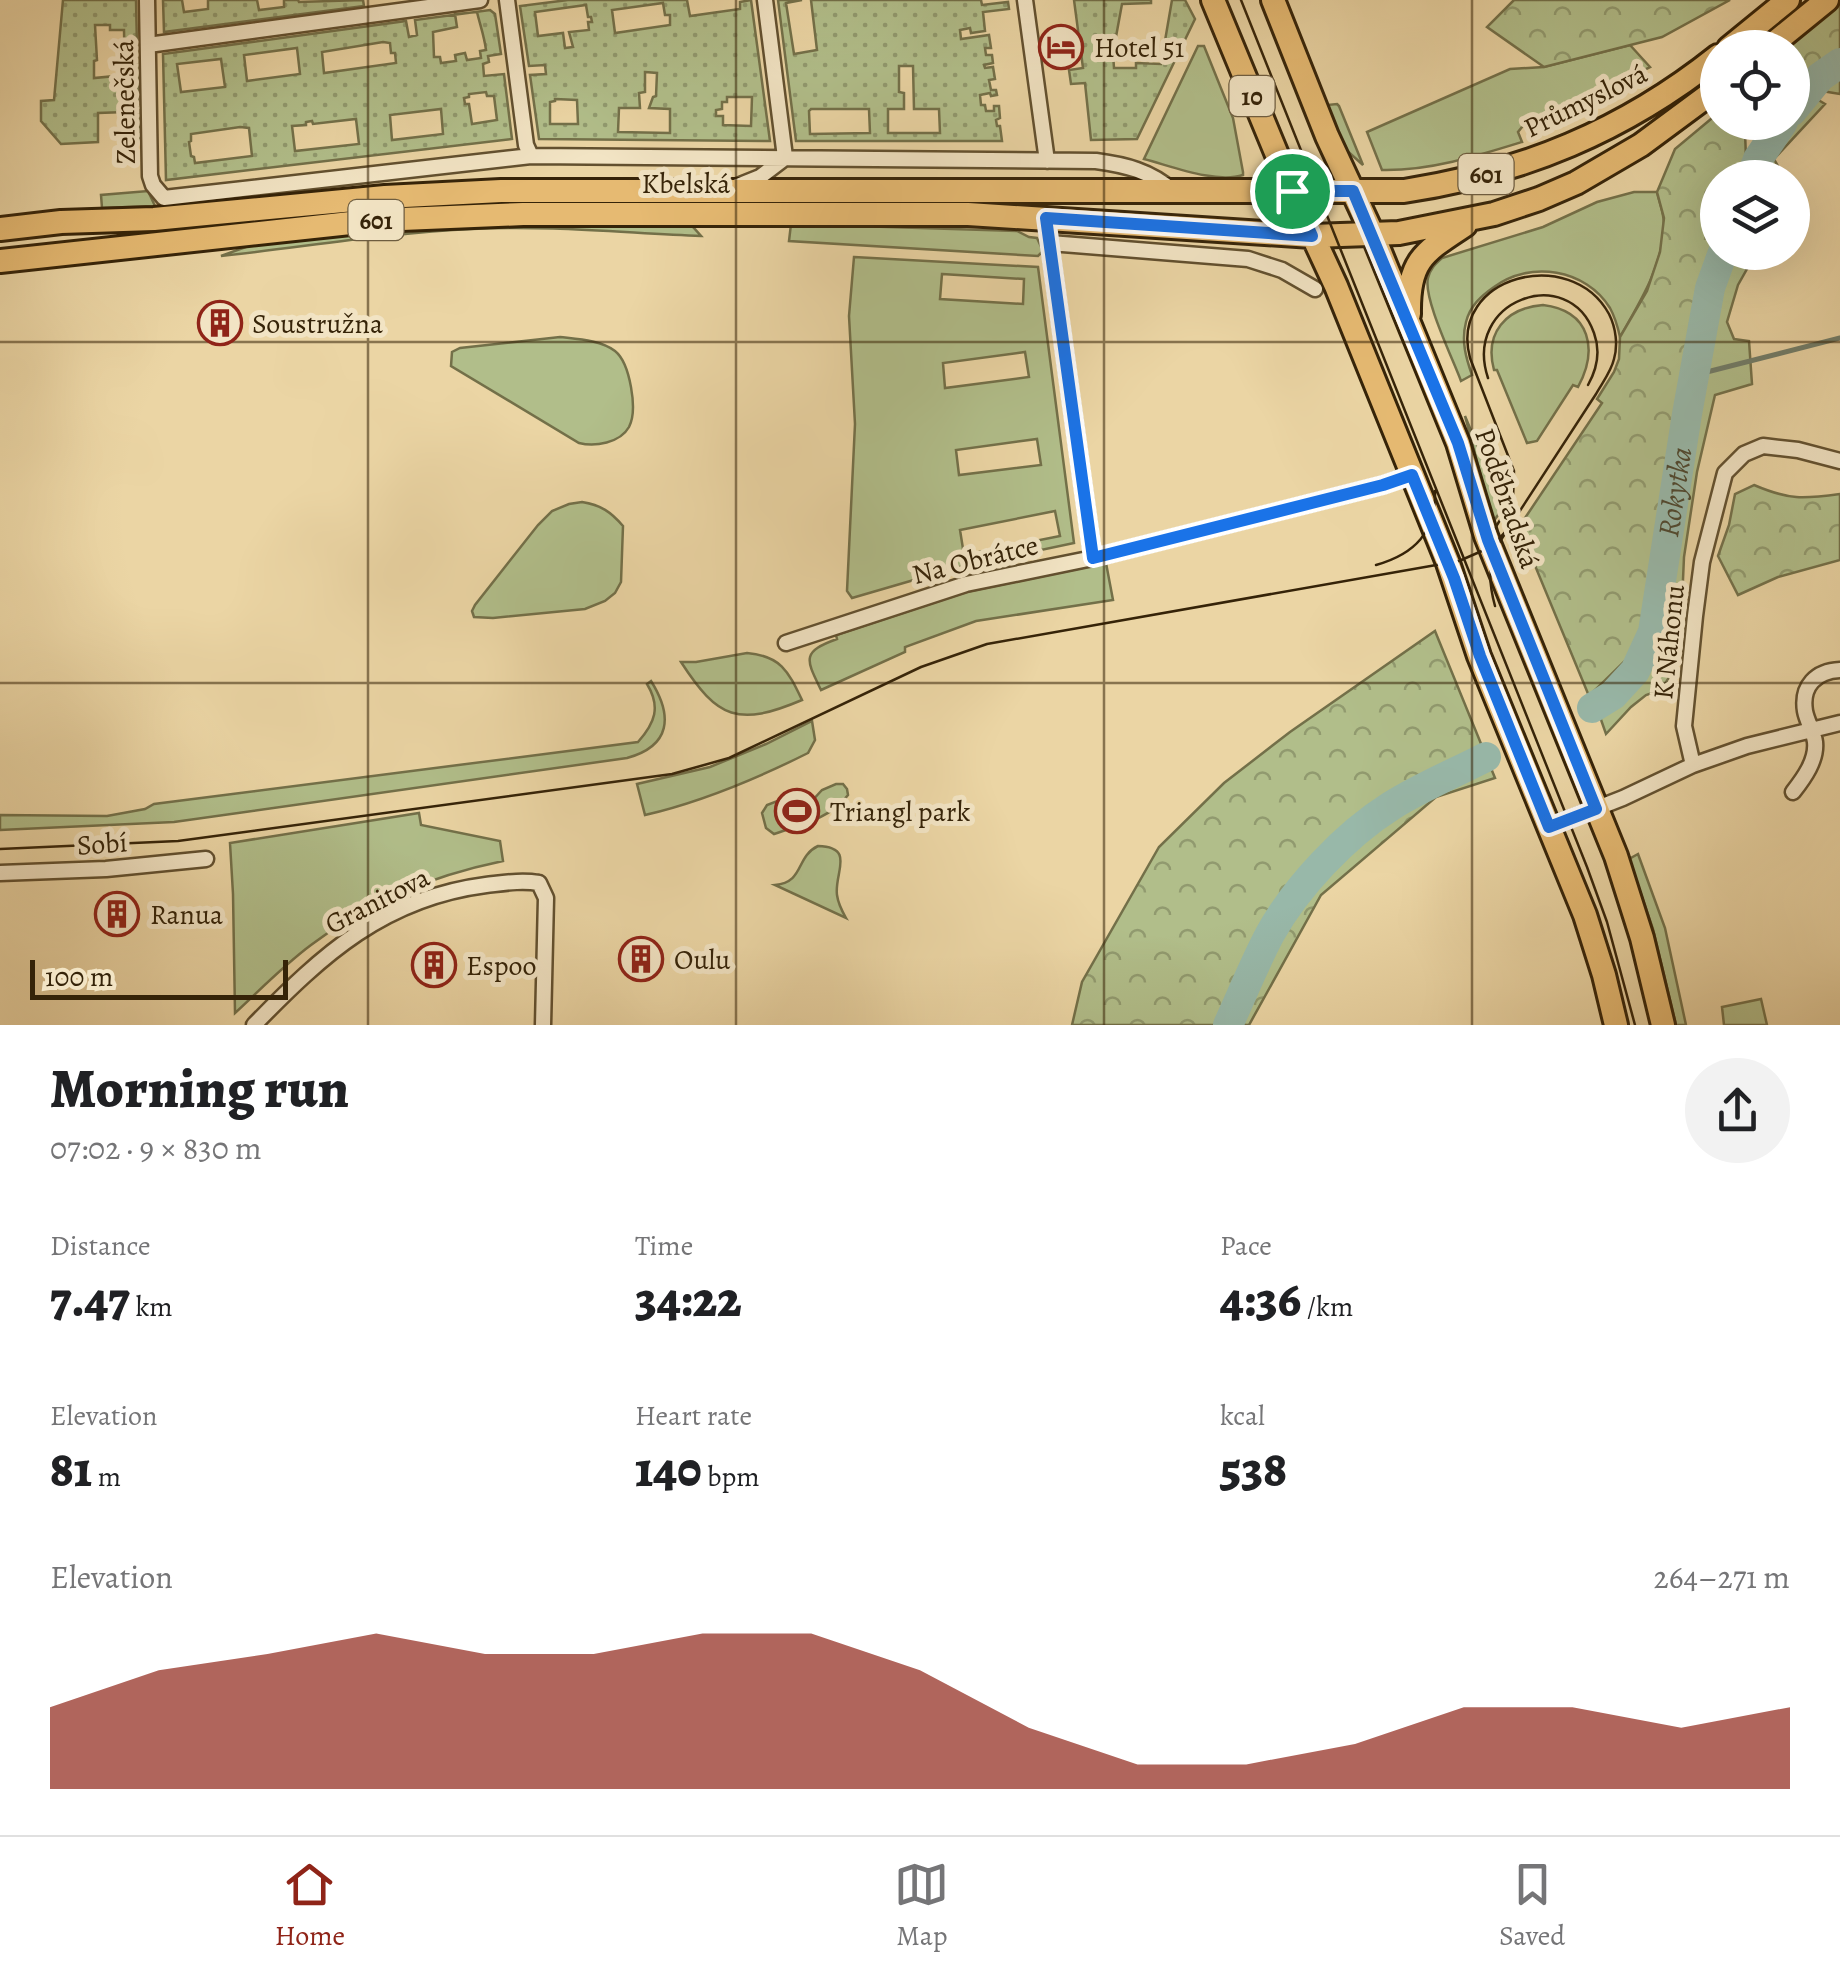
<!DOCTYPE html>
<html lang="en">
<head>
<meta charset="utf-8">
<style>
	:root { --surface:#fff; --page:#f2f2f2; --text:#202124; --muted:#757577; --line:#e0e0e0; --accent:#8f2418 }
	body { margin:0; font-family:Alegreya,serif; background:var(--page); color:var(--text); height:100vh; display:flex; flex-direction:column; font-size:38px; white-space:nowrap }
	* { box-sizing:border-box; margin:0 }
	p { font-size:32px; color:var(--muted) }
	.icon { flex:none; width:55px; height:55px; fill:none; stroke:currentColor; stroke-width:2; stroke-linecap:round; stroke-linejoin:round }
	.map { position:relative; height:1025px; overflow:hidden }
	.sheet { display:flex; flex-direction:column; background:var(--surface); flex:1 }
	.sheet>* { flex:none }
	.tools { position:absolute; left:1700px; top:30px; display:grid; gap:20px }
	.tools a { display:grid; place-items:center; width:110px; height:110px; border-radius:50%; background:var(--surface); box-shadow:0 10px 40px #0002; font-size:50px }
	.scale { position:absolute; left:30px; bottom:25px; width:258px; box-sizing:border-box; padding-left:10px; border:5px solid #352308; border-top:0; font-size:28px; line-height:35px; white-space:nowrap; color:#352308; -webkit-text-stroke:8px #f2e4c4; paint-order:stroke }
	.pin { position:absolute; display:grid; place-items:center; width:85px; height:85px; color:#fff; margin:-42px; border:5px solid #fff; border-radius:50%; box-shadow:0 2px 10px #0007 }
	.round { display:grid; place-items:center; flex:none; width:105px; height:105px; border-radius:52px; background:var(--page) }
	.headline { display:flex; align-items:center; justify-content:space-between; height:170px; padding:0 50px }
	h1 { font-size:55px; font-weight:800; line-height:75px }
	.metrics { display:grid; grid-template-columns:repeat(3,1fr); gap:15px; height:170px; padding:10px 50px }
	.metrics div { display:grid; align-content:center }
	.metrics b { font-size:50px; font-weight:800 }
	.metrics small { font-size:28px; font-weight:400 }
	.metrics p { font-size:28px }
	.chart { height:280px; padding:20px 50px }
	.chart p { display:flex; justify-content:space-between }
	.chart svg { width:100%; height:180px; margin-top:10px; fill:var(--accent); opacity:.7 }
	.dock { display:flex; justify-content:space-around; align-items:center; height:140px; border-top:2px solid var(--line); background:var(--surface); font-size:28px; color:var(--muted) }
	.dock a { display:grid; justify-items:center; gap:5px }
	.dock .current { color:var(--accent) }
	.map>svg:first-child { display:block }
	.grass { fill:#b1be8a; stroke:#737049; stroke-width:2.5; fill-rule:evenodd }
	.forest { fill:url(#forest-crowns); stroke:#737049; stroke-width:2.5 }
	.garden { fill:url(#garden-dots); stroke:#737049; stroke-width:2.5; fill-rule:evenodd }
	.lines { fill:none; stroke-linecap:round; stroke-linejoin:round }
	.stream { stroke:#707c69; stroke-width:5 }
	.river { stroke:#98b8a9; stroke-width:30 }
	.street-casing { stroke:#62502f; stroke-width:19 }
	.primary-casing { stroke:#352308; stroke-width:28 }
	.street { stroke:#f2e4c4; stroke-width:14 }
	.primary { stroke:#e6ba72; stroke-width:22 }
	.tram { stroke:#352308; stroke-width:2.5 }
	.route-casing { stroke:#fff; stroke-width:20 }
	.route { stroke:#1a73e8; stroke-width:12 }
	.grid { fill:none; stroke:#352308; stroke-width:2.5; stroke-opacity:0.55 }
	.labels { text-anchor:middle; stroke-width:10; stroke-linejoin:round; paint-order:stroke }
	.shield { fill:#f2e4c4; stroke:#6e5d40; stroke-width:2.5 }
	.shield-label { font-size:25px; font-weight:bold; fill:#352308 }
	.poi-label { font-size:28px; fill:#352308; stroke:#f2e4c4; text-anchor:start }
	.street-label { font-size:28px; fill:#352308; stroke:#f2e4c4 }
	.water-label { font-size:30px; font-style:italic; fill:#4e4830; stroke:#f2e4c4 }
</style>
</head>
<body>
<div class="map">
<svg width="1840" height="1025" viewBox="0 0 1840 1025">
	<defs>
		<pattern id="forest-crowns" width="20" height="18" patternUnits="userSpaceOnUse" patternTransform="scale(2.5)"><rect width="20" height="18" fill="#b1be8a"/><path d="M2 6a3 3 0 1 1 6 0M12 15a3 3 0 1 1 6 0" fill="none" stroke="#919a6f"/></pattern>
		<pattern id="garden-dots" width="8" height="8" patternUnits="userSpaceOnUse" patternTransform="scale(2.5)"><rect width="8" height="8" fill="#b1be8a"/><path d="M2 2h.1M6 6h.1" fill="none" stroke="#919a6f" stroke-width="1.8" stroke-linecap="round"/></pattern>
	</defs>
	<rect width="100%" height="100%" fill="#ebd5a4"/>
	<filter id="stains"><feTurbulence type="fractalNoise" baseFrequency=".002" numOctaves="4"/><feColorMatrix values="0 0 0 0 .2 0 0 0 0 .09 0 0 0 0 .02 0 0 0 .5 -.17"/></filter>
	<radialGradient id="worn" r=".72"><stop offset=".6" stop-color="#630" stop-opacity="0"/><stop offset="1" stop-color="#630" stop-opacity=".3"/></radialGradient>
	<path class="grass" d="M 1630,45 L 1650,67 L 1600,92 L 1526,122 L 1518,132 L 1522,142 C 1477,156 1429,171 1382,170 L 1367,132 L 1510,69 L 1544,67 Z
		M 1198,46 L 1204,46 L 1233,118 L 1243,172 L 1243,175 C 1216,184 1171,166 1144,159 Z
		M 1815,98 L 1825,104 L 1774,159 L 1784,177 L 1756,177 L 1772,144 Z
		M 1337,104 L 1339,106 L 1363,165 L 1344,148 L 1327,105 Z
		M 148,191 L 155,206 L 102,208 L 101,195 Z
		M 1634,192 L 1657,192 C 1659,202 1664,213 1664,224 C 1663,266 1640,302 1620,337 C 1618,328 1615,317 1610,308 C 1586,269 1530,260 1494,287 C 1481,296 1470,306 1466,322 C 1461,341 1466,358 1472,375 L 1461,381 C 1453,359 1423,298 1428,278 C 1430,269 1435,264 1442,258 L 1543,227 L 1597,202 Z
		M 791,224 L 1017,231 L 1029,237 L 1037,238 L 1043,251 L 1038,256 L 789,241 Z
		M 682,225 L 693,227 L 701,236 C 625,233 548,225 472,229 C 388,233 304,247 221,256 L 254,244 L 394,231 L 502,226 Z
		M 1731,253 L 1756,253 L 1738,285 L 1727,322 L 1734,339 L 1749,341 L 1752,384 L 1715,395 L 1697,472 L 1684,557 L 1682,602 L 1670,676 L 1661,690 L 1646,695 L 1631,707 L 1606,734 L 1599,714 L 1627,696 L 1648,661 L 1665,616 L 1697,393 L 1712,314 Z
		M 854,257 L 1038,267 L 1074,543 L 955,568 L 852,598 L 847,591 L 855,424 L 849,316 ZM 942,274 L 1024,279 L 1023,304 L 940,299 ZM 1025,352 L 1029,377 L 945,388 L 943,363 ZM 1037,439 L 1041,465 L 959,475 L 956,450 ZM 1055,511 L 1060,536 L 964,555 L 960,530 Z
		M 1543,305 C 1591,311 1598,350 1578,387 L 1573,385 L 1537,441 L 1527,443 L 1497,370 L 1494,370 C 1484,333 1506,308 1543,305 Z
		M 560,337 C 577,339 601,340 615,351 C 630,363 638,410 629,427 C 620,443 595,447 579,443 L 451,366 L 452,352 L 460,348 Z
		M 1465,416 L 1503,508 L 1493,522 Z
		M 582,502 C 601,505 611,512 623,526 L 621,582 L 615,593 L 605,601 L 585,609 L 493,618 L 474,617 L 472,611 L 475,605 L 538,525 L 552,511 L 569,504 Z
		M 1106,563 L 1113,600 L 976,621 L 905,647 L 905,652 L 821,690 C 806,659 801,652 837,639 L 836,635 L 966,592 Z
		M 747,653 C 781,656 788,671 802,700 C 738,727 718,719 681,662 L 696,662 Z
		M 651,681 C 673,716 671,746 627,758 L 174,822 L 0,830 L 0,815 L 107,816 L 145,809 L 154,804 L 638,742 C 655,723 661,707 647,684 Z
		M 812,721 L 815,740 L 808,753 C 756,779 701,802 645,815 L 637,784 L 710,767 L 766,744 Z
		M 836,784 L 843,784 L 847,789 L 848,795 C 830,819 800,825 774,834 L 766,828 L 762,813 L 767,805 L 780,800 L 810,803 L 822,790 Z
		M 419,813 L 421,825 L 500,841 L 503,861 C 435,875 367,902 311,945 C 284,965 260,990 235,1013 L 233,894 L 230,843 Z
		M 818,846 C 856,847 834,873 837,895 C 838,903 842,911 846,918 L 775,885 C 805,882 795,857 818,846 Z
		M 1638,854 L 1665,928 L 1686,1025 L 1676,1025 L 1653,929 L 1629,859 Z
		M 1761,999 L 1767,1025 L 1724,1025 L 1722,1007 Z"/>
	<path class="forest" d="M 1514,0 L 1730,0 L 1662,37 L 1544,67 L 1487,27 Z
		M 1840,4 L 1840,94 L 1822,91 L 1793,63 L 1792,48 L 1786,48 Z
		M 1717,114 L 1718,122 L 1748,123 L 1745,131 L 1746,159 L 1739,177 L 1718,178 L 1717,242 L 1711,262 L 1690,355 L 1645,619 L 1629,657 L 1589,696 L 1519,527 L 1602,403 L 1597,399 L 1614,372 L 1619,359 L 1620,337 L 1647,291 L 1660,252 L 1664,218 L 1657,192 L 1675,149 Z
		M 1754,485 C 1789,500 1803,499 1840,494 L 1840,560 L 1778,577 L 1738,595 L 1718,556 L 1729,525 L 1735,494 Z
		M 1435,631 L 1495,778 L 1436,797 L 1321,895 L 1249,1025 L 1072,1025 L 1082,982 L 1159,847 L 1224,783 L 1290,732 Z"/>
	<path class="garden" d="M 63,0 L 136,0 L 139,141 L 127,141 L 126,112 L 98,113 L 98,142 L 61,144 L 41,121 L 41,101 L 54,100 ZM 95,25 L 110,25 L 110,30 L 124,30 L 125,75 L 94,78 L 94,61 L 97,60 Z
		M 163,0 L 182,0 L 184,12 L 208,9 L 208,0 L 257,0 L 259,10 L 284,7 L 284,0 L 298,0 L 299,2 L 363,0 L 364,6 L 164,32 Z
		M 568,0 L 687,0 L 690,16 L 740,9 L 740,2 L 751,0 L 770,141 L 539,139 L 530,75 L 546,74 L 545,65 L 529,66 L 520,6 ZM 663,3 L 665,15 L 670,15 L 670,25 L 615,33 L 612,10 ZM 586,5 L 588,17 L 591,17 L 592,22 L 588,22 L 589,30 L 569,32 L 573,47 L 565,48 L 563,33 L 538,36 L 535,12 ZM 645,72 L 657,73 L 656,96 L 653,97 L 649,108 L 670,109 L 670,133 L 618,132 L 619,108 L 640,108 L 639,93 L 645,92 ZM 727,97 L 752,97 L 751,126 L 723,125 L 723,116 L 716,116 L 716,110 L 722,109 L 722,102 L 727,102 ZM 555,99 L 577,100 L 578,124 L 550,124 L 550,102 L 555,101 Z
		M 778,0 L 802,0 L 786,3 L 794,54 L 817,50 L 811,0 L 981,0 L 982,5 L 1008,2 L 1009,9 L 983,12 L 985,31 L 971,33 L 970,28 L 960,30 L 961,39 L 989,35 L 991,48 L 985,48 L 986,55 L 992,55 L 993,63 L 984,65 L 985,68 L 993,67 L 995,79 L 989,80 L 991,90 L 996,90 L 997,95 L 991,96 L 990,93 L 980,95 L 981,105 L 985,105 L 986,111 L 994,111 L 994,106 L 999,106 L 1000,118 L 996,120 L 997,126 L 1000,126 L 1002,141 L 796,141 ZM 899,66 L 913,66 L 914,109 L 939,109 L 940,133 L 888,133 L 888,109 L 904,109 L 904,93 L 899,92 ZM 811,109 L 869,109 L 870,133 L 810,134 L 809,111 Z
		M 1074,0 L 1151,0 L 1151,3 L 1122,4 L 1113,53 L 1114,68 L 1136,68 L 1136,63 L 1161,64 L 1172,0 L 1185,0 L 1195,19 L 1137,139 L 1091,140 L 1085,83 L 1071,84 L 1069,70 L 1083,68 Z
		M 490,10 L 495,14 L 501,54 L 488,56 L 489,62 L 483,64 L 484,76 L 504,74 L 512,139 L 166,180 L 163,54 L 406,21 L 409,37 L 417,35 L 415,20 ZM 477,12 C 480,25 484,35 486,50 L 480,51 L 481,58 L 467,60 L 465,53 L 455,55 L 456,61 L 441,63 L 440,57 L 434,57 L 433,32 L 457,27 L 455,14 ZM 383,42 L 390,43 L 391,53 L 395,53 L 396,63 L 324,73 L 322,52 ZM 297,48 L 300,74 L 247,81 L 244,55 ZM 221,59 L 225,87 L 181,92 L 177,64 ZM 486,92 L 487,96 L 494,96 L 497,120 L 472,124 L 469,104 L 465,104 L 464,98 L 469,97 L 469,94 ZM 441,109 L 443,134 L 392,140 L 390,115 ZM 356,119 L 359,144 L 295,151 L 292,126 L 306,125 L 306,122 L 312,121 L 313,124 ZM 240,127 L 249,128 L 252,156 L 195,163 L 194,157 L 191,156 L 189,142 L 191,141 L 191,134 Z"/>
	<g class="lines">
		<path class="stream" d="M 1695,375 L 1840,338"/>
		<g class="river">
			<path d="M 1792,111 L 1820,77 L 1840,63"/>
			<path d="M 1751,178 L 1758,159 L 1783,122"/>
			<path id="s1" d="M 1592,708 L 1613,695 L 1635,671 L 1653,632 L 1687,414 L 1710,288 L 1723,252"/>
			<path d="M 1228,1025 C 1242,995 1254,964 1270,934 C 1296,887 1345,835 1391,806 C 1421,787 1455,773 1486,757"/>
		</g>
		<defs>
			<path id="street" d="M 147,0 L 150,176 L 153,185 L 164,198 L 531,156 L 1096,161 C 1126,165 1150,171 1173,191
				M 507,0 L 526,145 L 531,156
				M 765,0 L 785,157
				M 1025,0 L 1047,161
				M 148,45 L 480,0
				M 735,187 L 760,177 L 785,158
				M 1046,218 L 1093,558
				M 1050,243 L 1248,259 L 1282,270 L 1315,289
				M 786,643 L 966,584 L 1093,558 L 1383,485 L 1411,475
				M 1693,765 L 1684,726 L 1695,616 L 1702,562 L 1725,473 L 1744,454 L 1763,446 L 1798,450 L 1840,461
				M 1793,792 C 1804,778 1817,760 1815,742 C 1814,732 1807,722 1805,711 C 1801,686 1816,671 1840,670
				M 1549,827 L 1623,798 L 1693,765 L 1747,746 L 1840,723
				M 0,873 L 106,869 L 206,859
				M 539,883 L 546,898 L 543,1025
				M 254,1025 C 323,954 384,898 486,885 C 504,883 521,880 539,883"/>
			<path id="primary" d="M 1213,0 L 1292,191 L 1336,286 L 1448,563 L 1479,656 L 1585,915 L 1604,975 L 1616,1025
				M 1273,0 L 1327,136 L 1373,235 L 1458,443 L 1486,536 L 1616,856 L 1642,938 L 1663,1025
				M 1729,48 L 1788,0
				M 1768,48 L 1827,0
				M 0,229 L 61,222 L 154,219 L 385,197 L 501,191 L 1404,191 C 1522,173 1624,131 1718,56
				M 0,261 L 378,220 L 523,214 L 968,214 L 1312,236 L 1399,233 L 1494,214 L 1539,199 L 1576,183 L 1641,145 L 1718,88
				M 1409,314 C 1408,260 1424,252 1465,225"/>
		</defs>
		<use href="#street" class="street-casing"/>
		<use href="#primary" class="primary-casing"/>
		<use href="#street" class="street"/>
		<use href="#primary" class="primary"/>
		<path class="tram" d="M 1241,0 L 1587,867 L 1607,922 L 1635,1025
			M 1488,378 C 1462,300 1569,262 1594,333 C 1601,352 1597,369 1588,385
			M 1489,538 L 1513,499 L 1514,471 L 1470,358 C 1448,276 1571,244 1609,314 C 1616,328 1618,345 1614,359 C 1611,372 1602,383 1596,394 L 1497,546 C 1488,567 1489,584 1495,606
			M 1376,565 C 1415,554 1436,532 1435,491
			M 0,849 L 178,841 L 672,774 L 729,758 L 921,667 L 987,644 L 1459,561 L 1491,547 L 1506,531"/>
	</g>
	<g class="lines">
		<defs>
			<path id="route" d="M 1292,191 L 1353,191 L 1458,443 L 1488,540 L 1596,809 L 1549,827 L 1480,656 L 1454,578 L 1412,475 L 1383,485 L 1093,558 L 1046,218 L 1312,236 Z"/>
		</defs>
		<use href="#route" class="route-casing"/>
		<use href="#route" class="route"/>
	</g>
	<path class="grid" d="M 368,0 L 368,1025M 736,0 L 736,1025M 1104,0 L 1104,1025M 1472,0 L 1472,1025M 0,342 L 1840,342M 0,683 L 1840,683"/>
	<defs>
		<symbol id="hotel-ring" viewBox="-11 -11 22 22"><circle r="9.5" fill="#f2e4c4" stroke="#8f2418" stroke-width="1.5"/><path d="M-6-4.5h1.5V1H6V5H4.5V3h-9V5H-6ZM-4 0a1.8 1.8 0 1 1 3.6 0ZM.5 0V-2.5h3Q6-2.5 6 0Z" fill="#8f2418"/></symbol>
		<symbol id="building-ring" viewBox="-11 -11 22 22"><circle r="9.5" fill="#f2e4c4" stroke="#8f2418" stroke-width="1.5"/><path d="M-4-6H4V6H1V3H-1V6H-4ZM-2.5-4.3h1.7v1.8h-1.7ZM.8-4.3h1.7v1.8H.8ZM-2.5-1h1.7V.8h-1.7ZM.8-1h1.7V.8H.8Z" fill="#8f2418"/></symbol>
		<symbol id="stadium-ring" viewBox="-11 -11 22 22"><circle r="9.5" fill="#f2e4c4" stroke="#8f2418" stroke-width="1.5"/><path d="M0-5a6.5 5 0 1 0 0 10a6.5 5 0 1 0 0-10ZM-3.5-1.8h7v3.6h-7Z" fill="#8f2418"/></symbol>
	</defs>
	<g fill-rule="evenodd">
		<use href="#hotel-ring" x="1036" y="22" width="50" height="50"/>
		<use href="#building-ring" x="195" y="298" width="50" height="50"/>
		<use href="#stadium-ring" x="772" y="786" width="50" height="50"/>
		<use href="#building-ring" x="92" y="889" width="50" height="50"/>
		<use href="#building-ring" x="616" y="934" width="50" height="50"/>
		<use href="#building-ring" x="409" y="940" width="50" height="50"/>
	</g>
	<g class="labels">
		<g class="shield">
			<rect x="1229.5" y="76" width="45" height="40" rx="8"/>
			<rect x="1458.5" y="154" width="55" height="40" rx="8"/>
			<rect x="348.5" y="200" width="55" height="40" rx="8"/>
		</g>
		<g class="shield-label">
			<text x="1252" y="105">10</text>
			<text x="1486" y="183">601</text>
			<text x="376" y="229">601</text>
		</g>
		<g class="poi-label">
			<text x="1094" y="57">Hotel 51</text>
			<text x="252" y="333">Soustružna</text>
			<text x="830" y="821">Triangl park</text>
			<text x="150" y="924">Ranua</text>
			<text x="674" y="969">Oulu</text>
			<text x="466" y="975">Espoo</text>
		</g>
		<g class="street-label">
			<text transform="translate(1585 100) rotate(-26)" y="10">Průmyslová</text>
			<text transform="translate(124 102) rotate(-91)" y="10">Zelenečská</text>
			<text x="686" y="193">Kbelská</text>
			<text transform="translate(1508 498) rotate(71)" y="10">Poděbradská</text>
			<text transform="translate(975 559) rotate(-14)" y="10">Na Obrátce</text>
			<text transform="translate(1668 642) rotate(-84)" y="10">K Náhonu</text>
			<text transform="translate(102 843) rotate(-4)" y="10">Sobí</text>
			<text transform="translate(377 900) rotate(-27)" y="10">Granitova</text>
		</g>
		<g class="water-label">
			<text dy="10" stroke="none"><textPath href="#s1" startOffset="242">Rokytka</textPath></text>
		</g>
	</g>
	<rect width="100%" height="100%" filter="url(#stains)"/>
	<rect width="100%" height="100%" fill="url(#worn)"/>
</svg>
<div class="tools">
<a><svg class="icon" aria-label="locate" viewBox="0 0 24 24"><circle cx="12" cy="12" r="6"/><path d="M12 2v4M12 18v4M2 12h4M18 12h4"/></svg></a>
<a><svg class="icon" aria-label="layers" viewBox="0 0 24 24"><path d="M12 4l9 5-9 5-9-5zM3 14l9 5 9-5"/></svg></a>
</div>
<div class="scale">100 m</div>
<div class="pin" style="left:1292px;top:191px;background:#1e9e55"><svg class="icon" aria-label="arrive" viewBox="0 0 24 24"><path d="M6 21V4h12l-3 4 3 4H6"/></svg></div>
</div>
<section class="sheet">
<div class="headline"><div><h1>Morning run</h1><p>07:02 · 9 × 830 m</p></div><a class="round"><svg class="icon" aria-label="share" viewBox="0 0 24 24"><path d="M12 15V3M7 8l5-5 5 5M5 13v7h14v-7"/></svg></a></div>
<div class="metrics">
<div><p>Distance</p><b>7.47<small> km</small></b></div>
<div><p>Time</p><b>34:22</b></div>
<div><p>Pace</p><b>4:36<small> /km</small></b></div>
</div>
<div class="metrics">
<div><p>Elevation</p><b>81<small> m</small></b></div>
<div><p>Heart rate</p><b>140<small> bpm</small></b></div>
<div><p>kcal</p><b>538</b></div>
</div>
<div class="chart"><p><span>Elevation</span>264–271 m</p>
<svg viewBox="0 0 160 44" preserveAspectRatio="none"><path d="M0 44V24L10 15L20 11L30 6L40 11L50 11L60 6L70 6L80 15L90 29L100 38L110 38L120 33L130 24L140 24L150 29L160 24V44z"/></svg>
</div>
</section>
<nav class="dock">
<a class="current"><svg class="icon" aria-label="home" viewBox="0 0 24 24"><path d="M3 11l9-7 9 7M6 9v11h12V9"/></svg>Home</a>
<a><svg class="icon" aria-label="map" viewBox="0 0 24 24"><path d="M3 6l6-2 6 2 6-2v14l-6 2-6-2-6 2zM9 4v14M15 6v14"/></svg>Map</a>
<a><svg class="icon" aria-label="saved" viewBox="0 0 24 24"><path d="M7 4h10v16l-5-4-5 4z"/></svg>Saved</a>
</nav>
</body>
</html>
